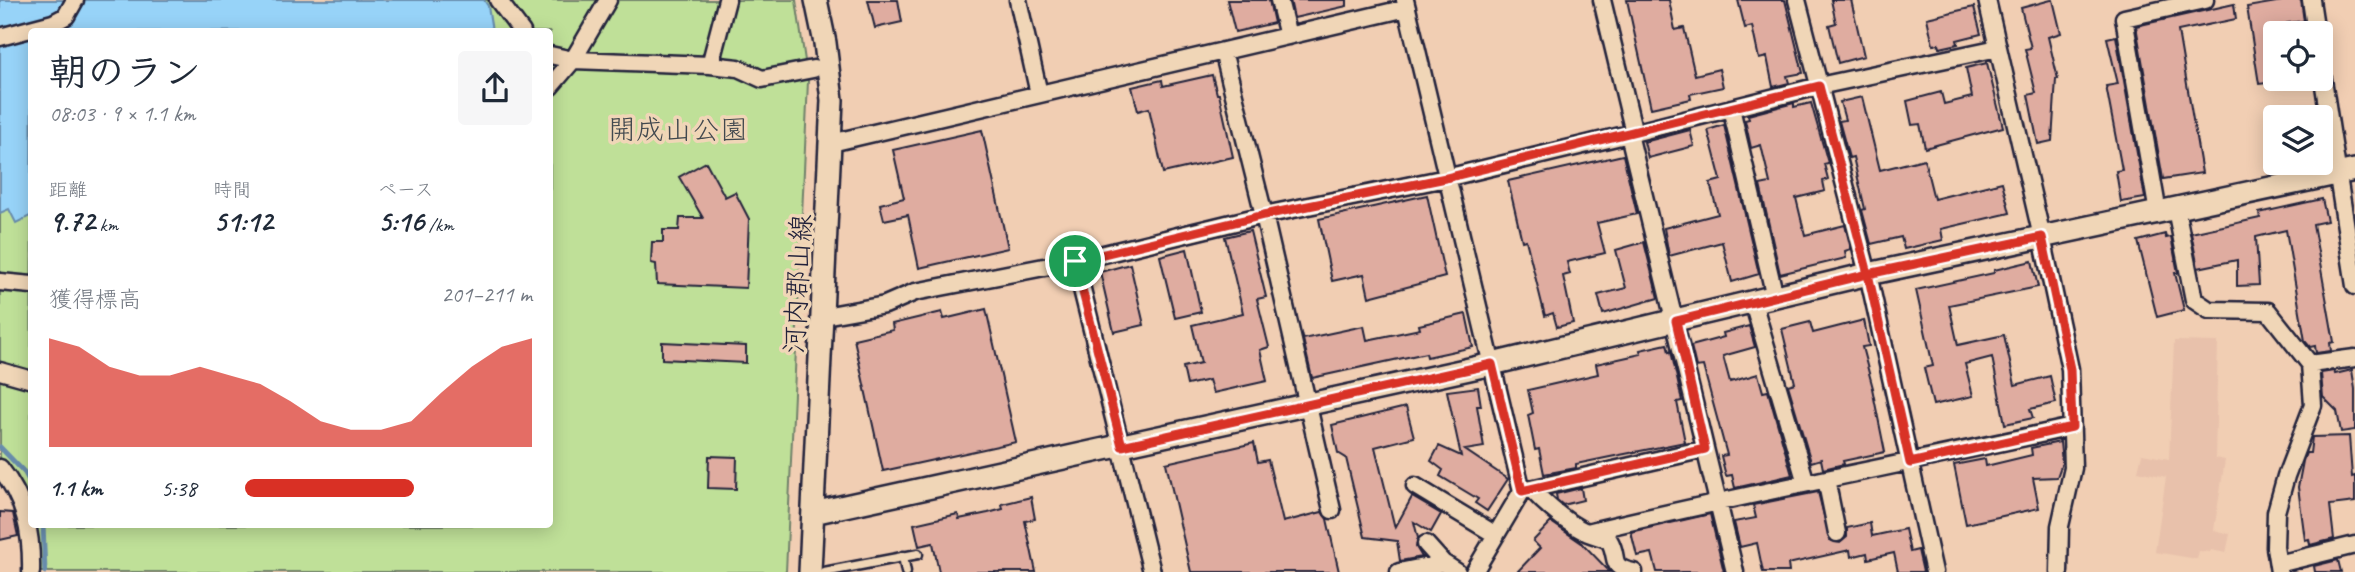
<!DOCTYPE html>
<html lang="ja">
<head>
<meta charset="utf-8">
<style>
	:root { --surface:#fff; --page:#f6f6f7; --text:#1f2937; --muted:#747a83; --accent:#d93025 }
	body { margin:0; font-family:Caveat,"Klee One",sans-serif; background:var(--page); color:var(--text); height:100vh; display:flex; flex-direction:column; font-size:26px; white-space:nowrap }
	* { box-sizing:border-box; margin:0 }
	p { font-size:23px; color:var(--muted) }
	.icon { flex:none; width:38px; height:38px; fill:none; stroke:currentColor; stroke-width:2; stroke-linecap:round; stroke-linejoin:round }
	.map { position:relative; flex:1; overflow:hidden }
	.drawer { position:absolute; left:28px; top:28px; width:525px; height:500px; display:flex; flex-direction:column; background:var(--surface); border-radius:7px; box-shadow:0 4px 18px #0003 }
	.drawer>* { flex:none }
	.fabs { position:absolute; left:2263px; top:21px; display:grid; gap:14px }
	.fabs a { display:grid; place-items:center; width:70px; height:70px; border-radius:7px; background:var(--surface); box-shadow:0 4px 18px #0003; font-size:35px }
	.pin { position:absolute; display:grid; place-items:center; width:60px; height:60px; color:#fff; margin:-30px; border:4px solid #fff; border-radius:50%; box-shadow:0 2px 7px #0007 }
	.round { display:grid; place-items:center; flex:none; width:74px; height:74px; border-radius:7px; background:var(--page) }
	.overview { display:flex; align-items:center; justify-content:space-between; height:119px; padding:0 21px }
	h1 { font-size:38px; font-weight:700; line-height:52px }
	.figures { display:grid; grid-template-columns:repeat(3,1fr); gap:10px; height:119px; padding:7px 21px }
	.figures div { display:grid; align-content:center }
	.figures b { font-size:30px; font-weight:700 }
	.figures small { font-size:19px; font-weight:400 }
	.figures p { font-size:19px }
	.chart { height:196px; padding:14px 21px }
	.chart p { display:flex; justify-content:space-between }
	.chart svg { width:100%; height:126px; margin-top:7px; fill:var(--accent); opacity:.7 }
	ul { padding:0 21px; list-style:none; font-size:23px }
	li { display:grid; grid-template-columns:112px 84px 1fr; align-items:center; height:52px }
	li i { height:18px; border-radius:9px; background:var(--accent) }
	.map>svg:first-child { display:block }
	.built { fill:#e8c1ab }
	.green { fill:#bfe098; stroke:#70816a; stroke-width:2 }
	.water { fill:#97d3f8; stroke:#688cac; stroke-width:2 }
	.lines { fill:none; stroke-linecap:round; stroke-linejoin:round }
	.stream { stroke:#688cac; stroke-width:5 }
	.building { fill:#dfaca0; stroke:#22223b; stroke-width:2 }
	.lane-casing { stroke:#22223b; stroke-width:13 }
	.street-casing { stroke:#22223b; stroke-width:21 }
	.secondary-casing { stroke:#22223b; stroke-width:26 }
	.lane { stroke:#f0d6b7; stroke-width:8 }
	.street { stroke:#f0d6b7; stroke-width:16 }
	.secondary { stroke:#f0d6b7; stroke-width:21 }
	.route-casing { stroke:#fff; stroke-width:14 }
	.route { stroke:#d93025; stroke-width:9 }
	.labels { text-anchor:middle; stroke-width:7; stroke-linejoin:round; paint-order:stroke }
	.park-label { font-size:28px; fill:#41484e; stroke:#f0d6b7 }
	.street-label { font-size:28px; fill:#22223b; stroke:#f0d6b7 }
</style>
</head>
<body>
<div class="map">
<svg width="2355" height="572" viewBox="0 0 2355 572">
	<rect width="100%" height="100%" fill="#f1ceb3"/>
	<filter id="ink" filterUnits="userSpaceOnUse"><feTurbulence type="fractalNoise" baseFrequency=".0143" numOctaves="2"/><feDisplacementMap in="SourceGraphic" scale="14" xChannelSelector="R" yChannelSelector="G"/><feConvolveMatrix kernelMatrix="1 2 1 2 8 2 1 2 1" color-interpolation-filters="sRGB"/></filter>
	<g filter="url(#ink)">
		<path class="built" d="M 2174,341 L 2218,342 L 2215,458 L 2225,460 L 2214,530 L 2230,534 L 2226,553 L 2211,550 L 2210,552 L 2199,551 L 2197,559 L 2155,552 L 2166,477 L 2138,471 L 2142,454 L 2169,459 Z"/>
		<path class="green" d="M 0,0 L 796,0 L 808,81 L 786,572 L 37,572 L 35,525 L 550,525 L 550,32 L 32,32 L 31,511 L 19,485 L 0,462 Z"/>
		<path class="water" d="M 0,0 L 484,0 L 488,6 L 492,31 L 32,32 L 31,217 L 30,216 L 16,223 L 9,209 L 0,213 Z"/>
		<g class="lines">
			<path class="stream" d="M 0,447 L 25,473 L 32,486
				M 43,525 L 45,572"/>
		</g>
		<path class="building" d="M 868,0 L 898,0 L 902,22 L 875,28 Z
			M 1227,0 L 1269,0 L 1274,23 L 1235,32 Z
			M 1290,0 L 1347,0 L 1347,6 L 1294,18 Z
			M 1627,0 L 1669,0 L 1675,30 L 1684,28 L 1695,75 L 1719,69 L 1723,87 L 1690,94 L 1691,99 L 1651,108 Z
			M 1738,0 L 1785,0 L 1803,73 L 1787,76 L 1789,83 L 1773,87 L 1767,57 L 1759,59 L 1752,26 L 1745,28 Z
			M 1831,0 L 1851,0 L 1864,56 L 1838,63 L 1829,25 L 1836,23 Z
			M 2051,0 L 2053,0 L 2061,33 L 2048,37 L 2058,79 L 2056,79 L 2052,141 L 2038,144 L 2028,95 L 2036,93 L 2025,49 L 2031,48 L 2021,8 Z
			M 2288,0 L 2301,0 L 2304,21 L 2287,23 L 2289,33 L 2275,33 L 2275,82 L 2259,84 L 2247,7 Z
			M 2234,4 L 2236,19 L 2178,31 L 2202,173 L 2163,179 L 2136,26 Z
			M 1974,7 L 1981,34 L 1957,40 L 1958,44 L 1940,48 L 1939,44 L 1933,45 L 1927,18 Z
			M 2116,36 L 2145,198 L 2121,202 L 2116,171 L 2122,170 L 2106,86 L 2118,84 L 2107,38 Z
			M 1987,63 L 2003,127 L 1925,148 L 1920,124 L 1912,125 L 1907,101 L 1941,92 L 1944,104 L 1972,97 L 1966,68 Z
			M 1212,75 L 1217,94 L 1219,94 L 1233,157 L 1163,173 L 1149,108 L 1138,111 L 1132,87 L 1162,80 L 1163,86 Z
			M 1862,97 L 1880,170 L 1924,159 L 1934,199 L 2002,182 L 2010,213 L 1941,229 L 1943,240 L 1904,249 L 1901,237 L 1871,244 L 1862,210 L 1865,209 L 1853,157 L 1849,158 L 1839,121 L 1845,120 L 1840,102 Z
			M 1794,103 L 1794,107 L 1811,103 L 1828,163 L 1824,164 L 1828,179 L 1823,181 L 1825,191 L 1796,198 L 1805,235 L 1845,225 L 1851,249 L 1845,251 L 1846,258 L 1780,274 L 1760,185 L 1770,183 L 1761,145 L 1751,148 L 1745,120 L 1749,119 L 1748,115 Z
			M 1724,125 L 1759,274 L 1732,282 L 1722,242 L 1669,256 L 1664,228 L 1718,214 L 1710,183 L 1721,180 L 1708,130 Z
			M 982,130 L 1008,248 L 919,268 L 908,215 L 884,220 L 880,204 L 904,198 L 893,150 Z
			M 1690,130 L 1694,146 L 1648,158 L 1644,142 Z
			M 1623,155 L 1637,214 L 1597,223 L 1605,253 L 1567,262 L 1570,274 L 1563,276 L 1573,323 L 1557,327 L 1553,313 L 1545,316 L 1526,240 L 1522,241 L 1508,181 Z
			M 706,162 L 725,197 L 735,192 L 749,219 L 746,288 L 657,284 L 656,264 L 651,263 L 652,242 L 663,242 L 663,230 L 679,230 L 680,218 L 703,218 L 679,177 Z
			M 1427,195 L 1445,277 L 1369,297 L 1364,274 L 1332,281 L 1319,219 Z
			M 2322,199 L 2327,221 L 2313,224 L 2334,342 L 2330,343 L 2331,351 L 2316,353 L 2315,346 L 2310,347 L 2305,341 L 2286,230 L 2256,237 L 2259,285 L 2237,286 L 2237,260 L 2198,268 L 2191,233 L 2260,218 L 2259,213 Z
			M 1250,231 L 1266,297 L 1257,299 L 1269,347 L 1260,350 L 1267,381 L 1213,393 L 1209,380 L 1187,385 L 1183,367 L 1201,363 L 1192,325 L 1243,313 L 1225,237 Z
			M 2165,234 L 2166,238 L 2171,237 L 2178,273 L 2175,273 L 2184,310 L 2157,317 L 2138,241 Z
			M 1644,242 L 1658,298 L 1603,314 L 1598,295 L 1626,288 L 1616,250 Z
			M 1187,249 L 1201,312 L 1175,318 L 1160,256 Z
			M 2032,261 L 2038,287 L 1949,305 L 1958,345 L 2004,335 L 2015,385 L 2050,376 L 2056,403 L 2030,409 L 2033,418 L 2005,424 L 1992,357 L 1965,364 L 1973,396 L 1933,405 L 1924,368 L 1933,366 L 1916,290 L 1994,273 L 1994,270 Z
			M 1130,264 L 1144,325 L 1114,332 L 1100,272 Z
			M 986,309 L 1016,442 L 883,471 L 854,339 L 893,330 L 892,324 L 942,312 L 944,319 Z
			M 1466,314 L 1473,347 L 1427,357 L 1426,353 L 1312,378 L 1303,339 L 1364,326 L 1367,340 L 1420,329 L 1419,325 Z
			M 1864,320 L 1869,346 L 1862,347 L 1873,388 L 1872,388 L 1885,452 L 1843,461 L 1844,464 L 1823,469 L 1821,459 L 1811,462 L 1788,385 L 1795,383 L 1782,329 L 1810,322 L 1813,333 Z
			M 1749,326 L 1755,347 L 1723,356 L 1730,382 L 1758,374 L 1763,392 L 1768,391 L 1792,475 L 1735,488 L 1732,475 L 1726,476 L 1721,456 L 1727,455 L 1703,366 L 1696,367 L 1691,346 L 1724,337 L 1723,333 Z
			M 662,342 L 746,346 L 746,363 L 662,359 Z
			M 1667,344 L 1669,352 L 1671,351 L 1682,401 L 1677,402 L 1685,442 L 1610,457 L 1576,464 L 1576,468 L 1544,474 L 1539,449 L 1535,450 L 1528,415 L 1533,413 L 1528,390 L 1598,374 L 1596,364 L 1641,354 L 1640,350 Z
			M 2352,370 L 2355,389 L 2355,430 L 2341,432 L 2337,411 L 2323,397 L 2321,373 L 2334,371 L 2335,374 Z
			M 1478,387 L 1481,406 L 1477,406 L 1484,447 L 1465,450 L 1508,479 L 1487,511 L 1475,503 L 1478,499 L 1440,476 L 1443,470 L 1431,461 L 1439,446 L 1461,456 L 1447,391 Z
			M 1406,407 L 1414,437 L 1375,447 L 1395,528 L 1412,497 L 1441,514 L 1431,532 L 1414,522 L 1418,538 L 1416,547 L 1422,557 L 1400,561 L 1397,541 L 1365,537 L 1346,458 L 1338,453 L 1332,425 Z
			M 2349,436 L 2352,477 L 2355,476 L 2355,502 L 2330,505 L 2334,539 L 2310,545 L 2309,539 L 2305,540 L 2298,487 L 2303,461 L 2306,453 L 2310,453 L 2312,437 Z
			M 2060,442 L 2062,463 L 2057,477 L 2033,478 L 2039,508 L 1966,524 L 1954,465 L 1985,459 L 1986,466 L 2032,455 L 2031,448 Z
			M 1254,443 L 1258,462 L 1268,460 L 1283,522 L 1322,512 L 1327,519 L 1339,572 L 1191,572 L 1166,463 Z
			M 709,456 L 737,457 L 736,489 L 708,488 Z
			M 1581,488 L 1583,500 L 1563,505 L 1557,500 L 1556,494 Z
			M 1818,492 L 1830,540 L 1840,543 L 1847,537 L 1847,528 L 1870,523 L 1872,536 L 1905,529 L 1910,552 L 1918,550 L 1923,572 L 1898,572 L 1894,553 L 1868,559 L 1867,553 L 1851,557 L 1850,550 L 1788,564 L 1789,572 L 1763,572 L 1757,543 L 1740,547 L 1734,522 L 1756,518 L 1753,505 Z
			M 1031,497 L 1035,519 L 1025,521 L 1036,572 L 939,572 L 933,543 L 919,546 L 914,524 L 958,514 L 959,519 L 988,513 L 1003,509 L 1002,504 Z
			M 0,512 L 13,513 L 18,536 L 0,540 Z
			M 1710,514 L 1724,572 L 1657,572 L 1652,553 L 1637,556 L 1631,532 Z
			M 1551,522 L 1583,544 L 1610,572 L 1517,572 L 1540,548 L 1533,541 Z
			M 2338,560 L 2341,572 L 2315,572 L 2314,566 Z"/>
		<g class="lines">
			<defs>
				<path id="lane" d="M 903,556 L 906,572
					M 824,572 L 918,554"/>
				<path id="street" d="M 498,0 L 522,32
					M 1018,0 L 1039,94
					M 1279,0 L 1288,36
					M 1405,0 L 1522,491 L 1474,572
					M 1602,0 L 1634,133
					M 1797,0 L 1868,274 L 1934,572
					M 1987,0 L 2042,237 L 2070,369 L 2073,468 L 2060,526 L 2059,572
					M 2311,0 L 2316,33
					M 0,37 L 53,23 L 66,16 L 75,0
					M 1223,51 L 1264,215 L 1332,510
					M 550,55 L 573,60 L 710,65 L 738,68 L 762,79 L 813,69
					M 2320,60 L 2355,286
					M 710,65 L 727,0
					M 550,87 L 573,60 L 608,0
					M 1731,108 L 1775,297
					M 831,143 L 1407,8
					M 2176,209 L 2194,300 L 2209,310 L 2268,311 L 2310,364 L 2313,405 L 2286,476 L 2276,512 L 2275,547 L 2279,572
					M 2158,213 L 2124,18 L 2205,0
					M 1075,261 L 1152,572
					M 0,282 L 32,285
					M 1753,302 L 1806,483
					M 824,316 L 885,305 L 915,292 L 1075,261 L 1264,215 L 1446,178 L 1629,134
					M 2310,364 L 2355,358
					M 0,371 L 32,380
					M 0,468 C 25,499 32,533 31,572
					M 1826,479 L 1837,533
					M 1415,486 L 1496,535
					M 1531,489 C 1547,506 1566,523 1588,533 C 1595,536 1602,537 1609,540 C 1620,558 1607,567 1634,572
					M 1522,491 L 1705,449
					M 1587,532 C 1748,493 1911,463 2072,427
					M 1426,544 L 1443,563 L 1457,572
					M 2278,564 L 2355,545
					M 1399,572 L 1443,563
					M 1735,572 L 1629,134 L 1819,86 L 1998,48"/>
				<path id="secondary" d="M 813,513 L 1492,364 L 1868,274 L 2355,170
					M 810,572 L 832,100 L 825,43 L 816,0"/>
			</defs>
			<use href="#lane" class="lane-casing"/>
			<use href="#street" class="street-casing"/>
			<use href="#secondary" class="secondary-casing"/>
			<use href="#lane" class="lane"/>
			<use href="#street" class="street"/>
			<use href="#secondary" class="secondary"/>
		</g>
	</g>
	<g class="lines" filter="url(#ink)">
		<defs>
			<path id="route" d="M 1075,261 L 1122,446 L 1492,364 L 1522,491 L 1705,449 L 1676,321 L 1868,274 L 2042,237 L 2070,369 L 2072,427 L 1910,463 L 1868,274 L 1819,86 L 1446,178 L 1264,215 L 1075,261"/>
		</defs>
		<use href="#route" class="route-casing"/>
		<use href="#route" class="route"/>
	</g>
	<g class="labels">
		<g class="park-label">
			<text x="678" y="139">開成山公園</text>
		</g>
		<g class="street-label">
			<text transform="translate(797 284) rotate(-87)" y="10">河内郡山線</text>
		</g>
	</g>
</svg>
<div class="fabs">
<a><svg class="icon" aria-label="locate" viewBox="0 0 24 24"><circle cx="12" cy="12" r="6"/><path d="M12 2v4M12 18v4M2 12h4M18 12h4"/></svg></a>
<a><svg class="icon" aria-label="layers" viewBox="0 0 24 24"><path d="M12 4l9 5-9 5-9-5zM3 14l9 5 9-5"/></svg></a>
</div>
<div class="pin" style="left:1075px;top:261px;background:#1e9e55"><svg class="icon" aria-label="arrive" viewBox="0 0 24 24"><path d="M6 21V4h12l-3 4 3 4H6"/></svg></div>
<section class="drawer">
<div class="overview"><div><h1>朝のラン</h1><p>08:03 · 9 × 1.1 km</p></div><a class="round"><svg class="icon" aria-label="share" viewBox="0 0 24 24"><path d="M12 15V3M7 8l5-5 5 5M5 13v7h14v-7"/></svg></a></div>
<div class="figures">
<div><p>距離</p><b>9.72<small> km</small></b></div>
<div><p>時間</p><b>51:12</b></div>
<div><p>ペース</p><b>5:16<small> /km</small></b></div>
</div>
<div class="chart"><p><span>獲得標高</span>201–211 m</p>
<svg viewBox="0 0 160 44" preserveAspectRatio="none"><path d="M0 44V6L10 9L20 16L30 19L40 19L50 16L60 19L70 22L80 28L90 35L100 38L110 38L120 35L130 25L140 16L150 9L160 6V44z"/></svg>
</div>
<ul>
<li><b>1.1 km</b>5:38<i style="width:59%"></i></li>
</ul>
</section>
</div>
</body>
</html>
